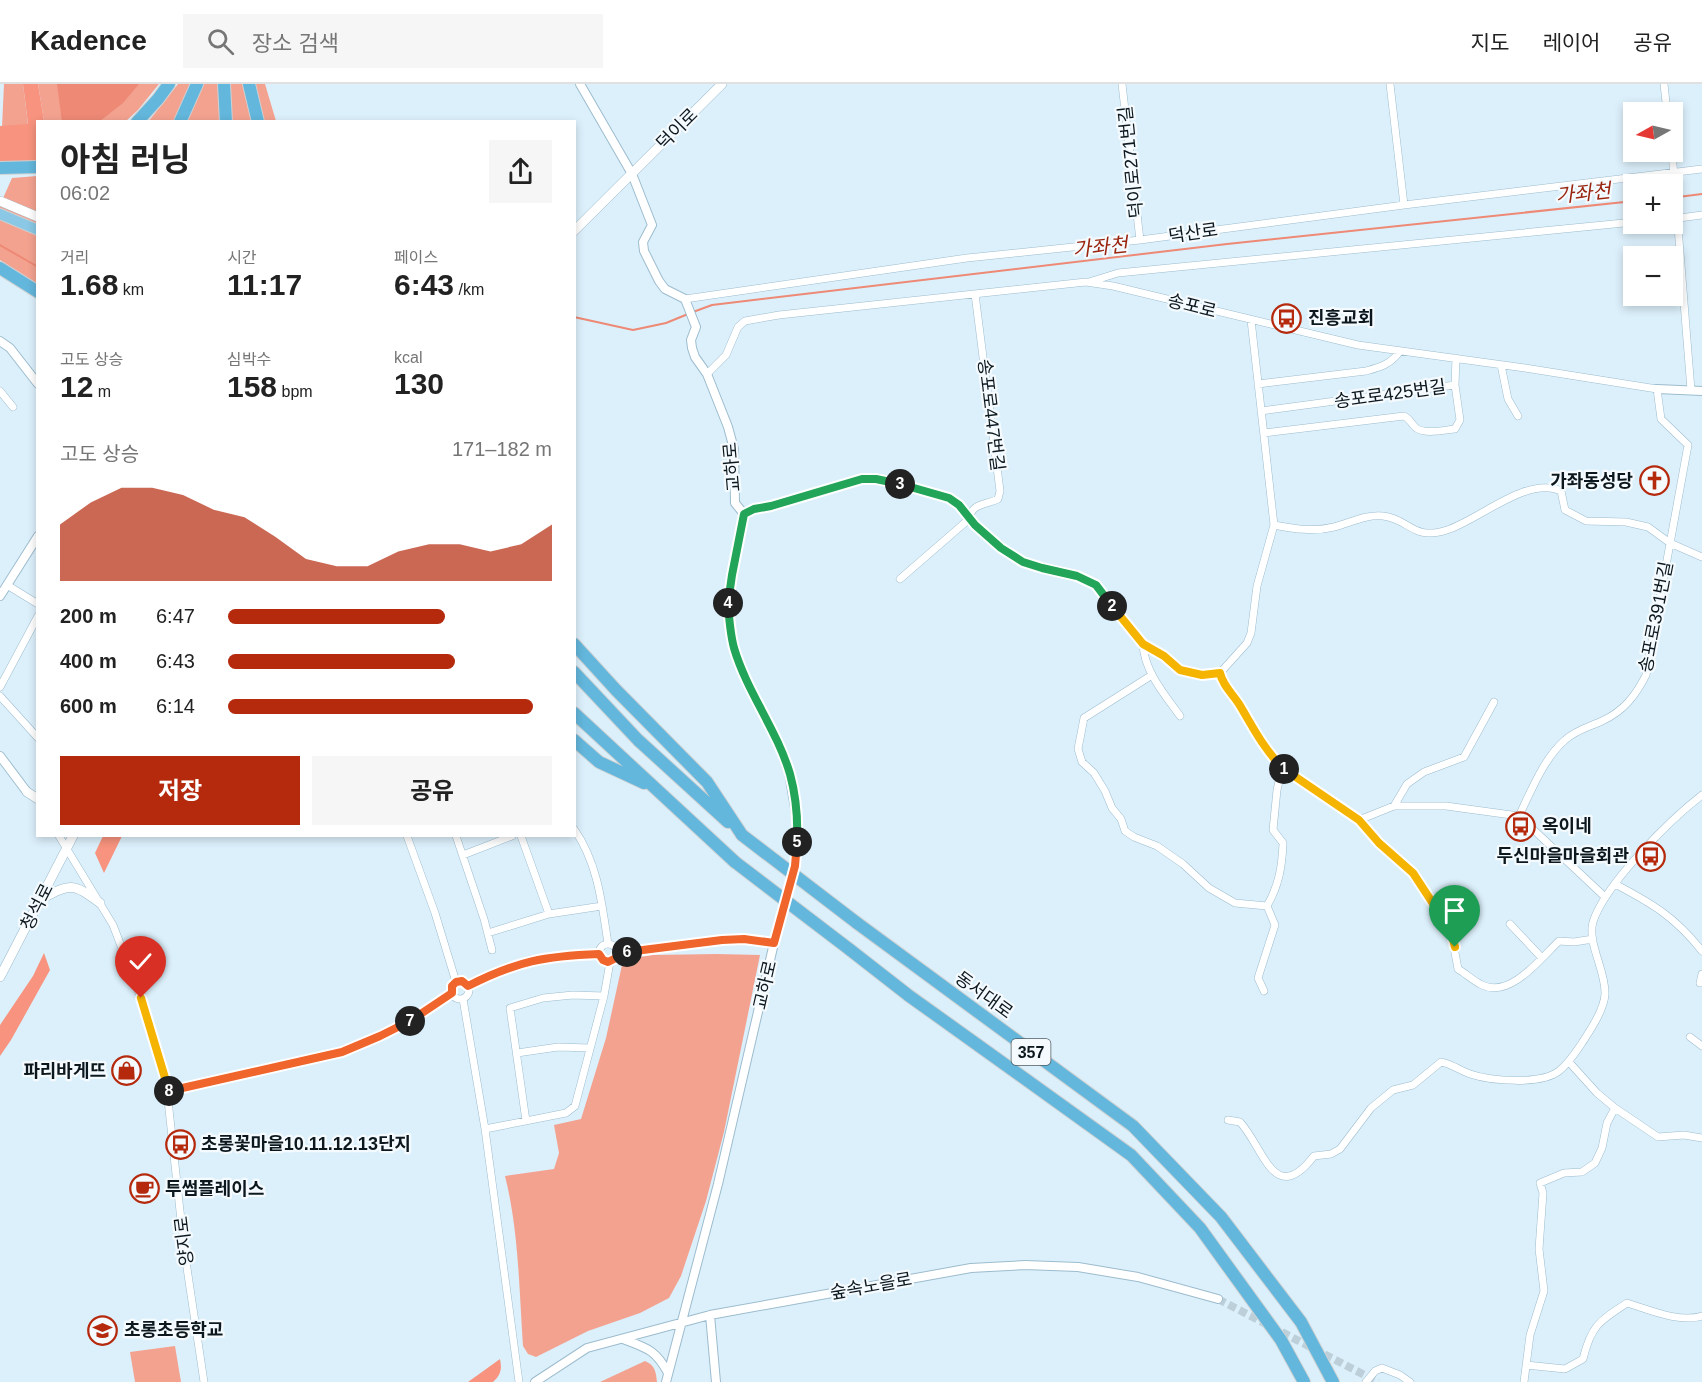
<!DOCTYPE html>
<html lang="ko">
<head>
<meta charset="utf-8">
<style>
	:root { --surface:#fff; --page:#f6f6f6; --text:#222; --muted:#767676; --line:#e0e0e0; --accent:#b5290d }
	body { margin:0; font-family:Arial,"Noto Sans KR",sans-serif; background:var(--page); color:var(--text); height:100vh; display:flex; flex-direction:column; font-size:22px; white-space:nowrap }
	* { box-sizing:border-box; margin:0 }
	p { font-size:20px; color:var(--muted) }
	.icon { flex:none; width:33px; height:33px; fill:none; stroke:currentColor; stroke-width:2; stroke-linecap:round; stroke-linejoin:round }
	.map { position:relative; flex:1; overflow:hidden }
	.details { position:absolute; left:36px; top:36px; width:540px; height:717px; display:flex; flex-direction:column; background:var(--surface); border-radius:0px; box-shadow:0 3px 9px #0003 }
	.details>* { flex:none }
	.needle { width:39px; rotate:262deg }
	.tools { position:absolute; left:1623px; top:18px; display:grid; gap:12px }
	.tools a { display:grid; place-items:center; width:60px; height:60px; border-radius:0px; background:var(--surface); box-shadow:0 3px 9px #0003; font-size:30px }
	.pin { position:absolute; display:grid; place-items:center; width:51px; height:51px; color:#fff; margin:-62px -26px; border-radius:50% 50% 50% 0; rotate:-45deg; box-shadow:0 0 6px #0007 }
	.pin .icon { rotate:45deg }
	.km { position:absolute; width:30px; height:30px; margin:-15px; border-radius:50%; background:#222; color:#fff; font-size:16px; line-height:30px; text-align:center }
	.round { display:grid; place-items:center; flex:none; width:63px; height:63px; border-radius:0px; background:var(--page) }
	.overview { display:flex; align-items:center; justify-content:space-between; height:102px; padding:0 24px }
	h1 { font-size:33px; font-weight:700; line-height:45px }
	.stats { display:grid; grid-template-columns:repeat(3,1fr); gap:9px; height:102px; padding:6px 24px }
	.stats div { display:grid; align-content:center }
	.stats b { font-size:30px; font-weight:700 }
	.stats small { font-size:16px; font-weight:400 }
	.stats p { font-size:16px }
	.chart { height:168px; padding:12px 24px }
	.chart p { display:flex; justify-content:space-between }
	.chart svg { width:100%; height:108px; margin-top:6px; fill:var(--accent); opacity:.7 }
	.primary-button { display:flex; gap:12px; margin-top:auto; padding:12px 24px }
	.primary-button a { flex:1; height:69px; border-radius:0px; background:var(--accent); color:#fff; font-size:24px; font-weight:700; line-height:69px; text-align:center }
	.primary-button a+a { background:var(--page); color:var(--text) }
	ul { padding:0 24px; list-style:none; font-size:20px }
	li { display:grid; grid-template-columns:96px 72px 1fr; align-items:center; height:45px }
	li i { height:15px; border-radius:8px; background:var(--accent) }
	header { display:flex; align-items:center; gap:36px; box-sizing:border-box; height:84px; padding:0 30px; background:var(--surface); border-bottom:2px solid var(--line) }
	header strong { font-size:28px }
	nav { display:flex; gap:33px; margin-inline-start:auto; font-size:21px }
	.search { width:420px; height:54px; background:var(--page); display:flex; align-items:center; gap:15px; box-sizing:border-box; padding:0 21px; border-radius:0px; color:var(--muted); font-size:22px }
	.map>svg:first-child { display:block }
	.green { fill:#f4a290 }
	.forest { fill:#f7937e }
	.water { fill:#ed8975 }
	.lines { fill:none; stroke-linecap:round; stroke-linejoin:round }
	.stream { stroke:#ed8975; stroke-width:2 }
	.tertiary-tunnel { stroke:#bdd0da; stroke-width:8; stroke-dasharray:8 4; stroke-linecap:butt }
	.minor-casing { stroke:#9cbcce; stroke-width:8 }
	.tertiary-casing { stroke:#9cbcce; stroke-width:10 }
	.secondary-casing { stroke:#9cbcce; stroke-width:10 }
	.primary-casing { stroke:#ced1d2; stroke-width:12 }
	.trunk-casing { stroke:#ced1d2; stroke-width:14 }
	.minor { stroke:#fff; stroke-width:7 }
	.tertiary { stroke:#fff; stroke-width:8 }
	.secondary { stroke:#fff; stroke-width:9 }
	.primary { stroke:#8ac8e5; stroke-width:10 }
	.trunk { stroke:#63b6dc; stroke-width:12 }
	.trunk-bridge-casing { stroke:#ced1d2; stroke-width:14; stroke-linecap:butt }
	.trunk-bridge { stroke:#63b6dc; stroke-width:12 }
	.split-1-casing { stroke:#fff; stroke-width:12 }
	.split-2-casing { stroke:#fff; stroke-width:12 }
	.split-3-casing { stroke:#fff; stroke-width:12 }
	.split-4-casing { stroke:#fff; stroke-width:12 }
	.split-5-casing { stroke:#fff; stroke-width:12 }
	.split-6-casing { stroke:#fff; stroke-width:12 }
	.split-7-casing { stroke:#fff; stroke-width:12 }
	.split-8-casing { stroke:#fff; stroke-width:12 }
	.split-9-casing { stroke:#fff; stroke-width:12 }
	.split-1 { stroke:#f5b400; stroke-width:8 }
	.split-2 { stroke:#f5b400; stroke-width:8 }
	.split-3 { stroke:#22a559; stroke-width:8 }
	.split-4 { stroke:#22a559; stroke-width:8 }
	.split-5 { stroke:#22a559; stroke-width:8 }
	.split-6 { stroke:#f0652b; stroke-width:8 }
	.split-7 { stroke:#f0652b; stroke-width:8 }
	.split-8 { stroke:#f0652b; stroke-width:8 }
	.split-9 { stroke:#f5b400; stroke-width:8 }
	.labels { text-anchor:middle; stroke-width:4.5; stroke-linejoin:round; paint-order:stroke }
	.shield { fill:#f4fafe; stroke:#525c61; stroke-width:1.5 }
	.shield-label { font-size:16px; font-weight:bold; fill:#0c181e }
	.street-label { font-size:18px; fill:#0c181e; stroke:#f4fafe }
	.poi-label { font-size:18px; font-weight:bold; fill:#0c181e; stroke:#f4fafe; text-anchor:start }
	.water-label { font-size:20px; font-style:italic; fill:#99250f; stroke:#f4fafe }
</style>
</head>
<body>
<header>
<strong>Kadence</strong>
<div class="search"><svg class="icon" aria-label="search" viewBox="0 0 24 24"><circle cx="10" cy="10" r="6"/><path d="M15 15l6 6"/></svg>장소 검색</div>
<nav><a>지도</a><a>레이어</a><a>공유</a></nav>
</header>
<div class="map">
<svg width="1702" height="1298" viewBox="0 0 1702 1298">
	<rect width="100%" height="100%" fill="#dcf0fb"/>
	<path class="green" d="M 4,0 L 23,0 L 28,41 L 2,43 Z
		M 38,0 L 159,0 L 138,26 L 125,38 L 44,37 Z
		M 178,0 L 265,0 L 276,37 L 148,38 Z
		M 37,92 L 37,202 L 0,176 L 0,121 L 12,94 Z
		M 717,870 L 760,871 L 724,1048 L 706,1117 L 681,1192 L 669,1214 L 640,1229 L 588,1247 L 536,1273 L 528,1270 L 523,1262 C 519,1205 519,1148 505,1092 L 554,1085 L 559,1069 L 554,1041 L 581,1035 L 606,954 L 622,881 L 627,875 L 653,871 Z
		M 175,1262 L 181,1298 L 135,1298 L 130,1268 Z
		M 645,1277 C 655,1281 656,1288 657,1298 L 600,1298 Z"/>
	<path class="forest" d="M 23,0 L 38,0 L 44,37 L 38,38 L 37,77 L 0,78 L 0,42 L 28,40 Z
		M 103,752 L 122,752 L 104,789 L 95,769 Z
		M 44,869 L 50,886 L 11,956 L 0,972 L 0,941 L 33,892 Z
		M 500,1275 C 502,1285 501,1291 493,1298 L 468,1298 Z"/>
	<path class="water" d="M 57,0 L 139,0 L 123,19 L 100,37 L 62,38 Z"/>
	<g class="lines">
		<path class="stream" d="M 1678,113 L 1702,110
			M 0,161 L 38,183
			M 693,228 L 712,221 L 1227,160 L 1634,117
			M 574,233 L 633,246 L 666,239 L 688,230"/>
		<path class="tertiary-tunnel" d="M 1218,1215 L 1378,1298"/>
		<defs>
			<path id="minor" d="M 1122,0 L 1140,156
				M 1390,0 L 1404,121
				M 1664,0 L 1667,28
				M 1672,68 L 1691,306
				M 1672,135 L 1702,131
				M 1089,198 L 1118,189 L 1634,138
				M 685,215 L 967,174 L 1140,156 L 1404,121 L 1702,85
				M 1501,281 L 1508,315 L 1518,332
				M 707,290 L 726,271 L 738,243 L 745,237 L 779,231 L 1086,198 L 1113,202 L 1358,261 L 1525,284 L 1657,305 L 1661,335 L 1688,361 L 1646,591 C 1636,611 1624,627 1602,637 C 1589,643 1576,646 1565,656 C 1544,674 1531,707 1519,732
				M 1258,300 L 1366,287 C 1381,283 1391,280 1400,267
				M 0,307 L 13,323
				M 1261,327 L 1455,301
				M 1264,349 L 1404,332 C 1410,335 1410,338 1415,343 C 1423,351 1444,346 1455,345 L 1460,336 L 1455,301 L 1456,274
				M 744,430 L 754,425 L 771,422 L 862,395 L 888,397 L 949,414 L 959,421 L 975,441 L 1001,464 L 1023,478 L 1042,484 L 1077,492 L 1097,501 L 1129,545 L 1143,560 L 1164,572 L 1180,586 L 1202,591 L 1220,589
				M 1274,441 C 1294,445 1314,448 1334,443 C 1350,439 1366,430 1383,432 C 1410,435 1412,457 1447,446 C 1479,436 1528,391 1561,407 L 1565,426 L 1586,437 L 1626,438 L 1648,443 L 1670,459 L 1702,473
				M 900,495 L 968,436 C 973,418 984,422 998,415 L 1000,407 L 975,210
				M 7,501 L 38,520
				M 1143,560 C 1144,587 1165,611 1180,632
				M 1220,589 L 1223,600 L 1236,615 L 1258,654 L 1282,684 L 1359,736 L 1379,759 L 1413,789 L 1451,847 L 1458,885 C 1466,890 1474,897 1482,901 C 1510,915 1541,874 1559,857 L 1574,858 L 1593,855
				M 1220,589 L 1247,559 L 1251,549 L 1257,502 L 1274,441 L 1251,236
				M 1152,591 L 1084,634 L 1078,665 L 1082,678 L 1094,689 L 1105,707 L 1112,724 L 1121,735 L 1125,747 L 1134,753 L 1157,762 L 1183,780 L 1209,804 L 1235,819 L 1267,822
				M 0,603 L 38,532
				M 0,612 L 38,654
				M 1394,722 L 1407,700 L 1424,688 L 1464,673 L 1494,618
				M 1359,736 L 1394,722 L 1446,722 L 1519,732 L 1605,813
				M 574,745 C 598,779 602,820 608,860
				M 59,752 L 113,841 L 141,914 L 167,1007 L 184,1164 L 204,1298
				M 407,752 L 435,829 L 456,898
				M 456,752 L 484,835 L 492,866
				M 521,752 L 549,830
				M 463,771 L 512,752
				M 1615,800 C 1653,820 1675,833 1702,867
				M 1510,840 L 1542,874
				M 488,849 L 549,830 L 602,822
				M599 869a9 9 0 1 1 18 0a9 9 0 1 1-18 0Z
				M 618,869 L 722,856 L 744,855 L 774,859
				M451 906a9 9 0 1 1 18 0a9 9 0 1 1-18 0Z
				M 1700,899 L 1702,890
				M 468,901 C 488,892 507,882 529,876 C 552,871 576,871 599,870
				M 1264,907 L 1258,894 L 1275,841 L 1267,822 C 1279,801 1282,783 1283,759 L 1273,746 L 1277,706 L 1282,684
				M 463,915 L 485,1045 L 519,1298
				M 1690,953 L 1702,962
				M 517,969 L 558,963 L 590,964
				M 1569,978 L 1597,1009 L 1615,1024 L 1658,1053 L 1684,1051 L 1702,1054
				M 167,1007 L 342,968 L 401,942 L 452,909
				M 1228,1036 L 1240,1038 C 1264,1064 1274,1124 1314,1072 L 1331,1070 L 1340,1065 L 1371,1024 L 1393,1006 L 1413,1001 L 1441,978 C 1452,980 1459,986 1470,990 C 1491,997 1541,1001 1559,987 C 1569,979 1575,969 1582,959 C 1591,945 1604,926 1605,910 C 1606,887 1587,859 1593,838 C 1605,800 1670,736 1702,711
				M 526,1037 L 510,924 L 543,914 L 573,911 L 604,912
				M 485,1045 L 566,1029 L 575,1022 L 604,912 L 610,878
				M 1526,1281 L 1565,1285 L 1583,1275 C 1591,1242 1599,1237 1627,1219 C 1650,1226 1679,1239 1702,1232
				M 1366,1298 L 1375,1287 L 1382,1284 L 1400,1291 L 1410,1298
				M 1524,1298 L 1530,1251 L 1544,1207 L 1539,1165 L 1543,1109 L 1540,1099 L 1564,1089 L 1582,1088 L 1595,1079 L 1602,1064 L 1607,1039 L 1615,1024"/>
			<path id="tertiary" d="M 580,0 L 632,90 L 652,141 L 643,158 L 644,167 L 659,197 L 665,205 L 685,215 L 696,243 L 691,256 L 692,264 L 695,273 L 707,290 L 728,343 L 734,365 L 735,419 L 744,430 L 732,491 L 728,518 L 729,536 L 733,562 L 740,582 L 780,664 L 789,689 L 797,736 L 795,782 L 774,859 L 718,1100 L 666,1298
				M 0,257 L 10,264 L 38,300
				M 1657,305 L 1702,307
				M 0,512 L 38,452
				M 0,672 L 27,708
				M 710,1231 L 716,1298
				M 623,1255 C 647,1264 656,1266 668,1289
				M 535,1298 L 587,1264 L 710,1231 L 971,1184 L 1025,1181 L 1078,1183 L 1138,1193 L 1218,1215"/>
			<path id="secondary" d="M 0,117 L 38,133
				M 574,147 L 722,0
				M 27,708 L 38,715
				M 41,815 C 71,799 73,799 100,819
				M 0,893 L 73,752"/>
			<path id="primary" d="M 0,130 L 38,146"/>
			<path id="trunk" d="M 224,0 L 226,38
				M 249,0 L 258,38
				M 137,38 L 158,15 L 169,0
				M 180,38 L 197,0
				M 0,84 L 38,83
				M 0,184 L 38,208
				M 574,560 L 616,606 L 707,698 L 742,751
				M 574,588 L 638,656 L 728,738
				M 574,629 L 735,778
				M 574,656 L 599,678 L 644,699
				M 857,839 L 1133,1042 L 1221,1133 L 1301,1238 L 1333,1298
				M 849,865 L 908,911 L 1131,1071 L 1200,1144 L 1281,1256 L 1304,1298"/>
		</defs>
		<use href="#minor" class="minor-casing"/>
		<use href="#tertiary" class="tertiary-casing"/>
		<use href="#secondary" class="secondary-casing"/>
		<use href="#primary" class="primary-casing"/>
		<use href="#trunk" class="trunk-casing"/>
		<use href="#minor" class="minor"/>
		<use href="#tertiary" class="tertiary"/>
		<use href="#secondary" class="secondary"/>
		<use href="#primary" class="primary"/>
		<use href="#trunk" class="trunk"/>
		<defs>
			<path id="trunk-bridge" d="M 742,751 L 857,839
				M 735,778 L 849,865"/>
		</defs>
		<use href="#trunk-bridge" class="trunk-bridge-casing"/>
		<use href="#trunk-bridge" class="trunk-bridge"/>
	</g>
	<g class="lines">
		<defs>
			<path id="split-1" d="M 1284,685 L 1359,736 L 1379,759 L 1413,789 L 1451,847 L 1455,863"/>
			<path id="split-2" d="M 1112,522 L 1143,560 L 1164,572 L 1180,586 L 1202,591 L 1220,589 C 1223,602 1232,609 1239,620 C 1253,643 1264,666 1284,685"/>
			<path id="split-3" d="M 900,400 L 949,414 L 959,421 L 975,441 L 1001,464 L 1023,478 L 1042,484 L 1077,492 L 1096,501 L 1112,522"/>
			<path id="split-4" d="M 728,519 L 732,491 L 744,430 L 754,425 L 771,422 L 862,395 L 876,395 L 900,400"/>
			<path id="split-5" d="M 728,519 C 729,534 730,549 734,564 C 747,608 777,646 790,690 C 796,712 798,735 797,758"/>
			<path id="split-6" d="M 627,868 L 722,856 L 744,855 L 774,859 L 795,782 L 797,758"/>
			<path id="split-7" d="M 410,937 L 452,909 L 452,902 L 456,898 L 462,897 L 468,902 C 517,877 545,872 599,870 L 603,876 L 608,878 L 616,874 L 618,869 L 627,868"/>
			<path id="split-8" d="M 169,1007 L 342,968 L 380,952 L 410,937"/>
			<path id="split-9" d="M 141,914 L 169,1007"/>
		</defs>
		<use href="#split-1" class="split-1-casing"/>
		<use href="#split-2" class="split-2-casing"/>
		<use href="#split-3" class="split-3-casing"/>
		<use href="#split-4" class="split-4-casing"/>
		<use href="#split-5" class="split-5-casing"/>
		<use href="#split-6" class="split-6-casing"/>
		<use href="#split-7" class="split-7-casing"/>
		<use href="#split-8" class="split-8-casing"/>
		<use href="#split-9" class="split-9-casing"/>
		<use href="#split-1" class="split-1"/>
		<use href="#split-2" class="split-2"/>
		<use href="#split-3" class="split-3"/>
		<use href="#split-4" class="split-4"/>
		<use href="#split-5" class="split-5"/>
		<use href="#split-6" class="split-6"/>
		<use href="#split-7" class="split-7"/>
		<use href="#split-8" class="split-8"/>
		<use href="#split-9" class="split-9"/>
	</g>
	<defs>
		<symbol id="bus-ring" viewBox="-11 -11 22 22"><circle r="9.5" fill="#f4fafe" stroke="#b5290d" stroke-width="1.5"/><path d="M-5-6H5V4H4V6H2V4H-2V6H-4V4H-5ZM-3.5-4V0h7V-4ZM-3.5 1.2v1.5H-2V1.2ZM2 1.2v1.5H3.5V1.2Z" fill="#b5290d"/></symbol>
		<symbol id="church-ring" viewBox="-11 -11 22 22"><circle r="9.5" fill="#f4fafe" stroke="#b5290d" stroke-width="1.5"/><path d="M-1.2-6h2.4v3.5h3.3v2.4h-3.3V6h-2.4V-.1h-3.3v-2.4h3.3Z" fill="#b5290d"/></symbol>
		<symbol id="shop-ring" viewBox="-11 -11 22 22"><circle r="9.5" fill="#f4fafe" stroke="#b5290d" stroke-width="1.5"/><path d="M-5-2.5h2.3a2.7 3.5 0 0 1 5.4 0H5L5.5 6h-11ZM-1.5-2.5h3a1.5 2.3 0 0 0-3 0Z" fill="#b5290d"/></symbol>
		<symbol id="cafe-ring" viewBox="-11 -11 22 22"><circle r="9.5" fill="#f4fafe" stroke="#b5290d" stroke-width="1.5"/><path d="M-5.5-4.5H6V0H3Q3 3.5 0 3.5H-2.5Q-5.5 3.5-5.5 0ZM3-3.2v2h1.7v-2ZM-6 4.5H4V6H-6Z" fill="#b5290d"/></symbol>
		<symbol id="school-ring" viewBox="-11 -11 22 22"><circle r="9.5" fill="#f4fafe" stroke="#b5290d" stroke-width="1.5"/><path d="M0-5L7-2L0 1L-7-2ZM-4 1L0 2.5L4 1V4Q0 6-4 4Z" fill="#b5290d"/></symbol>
	</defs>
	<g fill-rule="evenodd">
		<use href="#bus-ring" x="1270" y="218" width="33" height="33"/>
		<use href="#church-ring" x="1638" y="380" width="33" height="33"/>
		<use href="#bus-ring" x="1504" y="726" width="33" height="33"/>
		<use href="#bus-ring" x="1634" y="756" width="33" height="33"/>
		<use href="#shop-ring" x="110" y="970" width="33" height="33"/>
		<use href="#bus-ring" x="164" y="1044" width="33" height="33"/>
		<use href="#cafe-ring" x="128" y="1088" width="33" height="33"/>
		<use href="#school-ring" x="86" y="1230" width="33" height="33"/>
	</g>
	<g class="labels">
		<rect class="shield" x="1011.5" y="955" width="39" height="26" rx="4.5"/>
		<g class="shield-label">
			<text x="1031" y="974">357</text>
		</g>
		<g class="street-label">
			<text transform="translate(677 45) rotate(-45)" y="6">덕이로</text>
			<text transform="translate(1131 78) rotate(-96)" y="6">덕이로271번길</text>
			<text transform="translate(1193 149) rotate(-8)" y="6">덕산로</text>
			<text transform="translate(1192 222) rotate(14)" y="6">송포로</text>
			<text transform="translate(1390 310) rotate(-8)" y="6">송포로425번길</text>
			<text transform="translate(991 331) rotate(83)" y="6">송포로447번길</text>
			<text transform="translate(732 383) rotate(-95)" y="6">교하로</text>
			<text transform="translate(1656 533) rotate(-79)" y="6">송포로391번길</text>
			<text transform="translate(37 823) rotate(-63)" y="6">청석로</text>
			<text transform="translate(765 901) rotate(-77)" y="6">교하로</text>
			<text transform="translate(984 911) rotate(36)" y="6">동서대로</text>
			<text transform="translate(184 1157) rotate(-97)" y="6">양지로</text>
			<text transform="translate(871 1202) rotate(-10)" y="6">숲속노을로</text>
		</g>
		<g class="poi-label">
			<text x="1308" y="240">진흥교회</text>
			<text x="1633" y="403" text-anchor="end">가좌동성당</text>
			<text x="1542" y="748">옥이네</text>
			<text x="1629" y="778" text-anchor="end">두신마을마을회관</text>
			<text x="106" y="993" text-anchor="end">파리바게뜨</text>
			<text x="201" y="1066">초롱꽃마을10.11.12.13단지</text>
			<text x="165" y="1111">투썸플레이스</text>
			<text x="124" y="1252">초롱초등학교</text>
		</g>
		<g class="water-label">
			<text transform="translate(1583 109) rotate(-6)" y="7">가좌천</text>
			<text transform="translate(1100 163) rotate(-6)" y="7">가좌천</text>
		</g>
	</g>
</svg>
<div class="tools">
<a><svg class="needle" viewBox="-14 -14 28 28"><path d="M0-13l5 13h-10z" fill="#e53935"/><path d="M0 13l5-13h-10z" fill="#767676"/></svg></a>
<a>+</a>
<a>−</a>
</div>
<div class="pin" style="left:1455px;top:863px;background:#1e9e55"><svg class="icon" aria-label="arrive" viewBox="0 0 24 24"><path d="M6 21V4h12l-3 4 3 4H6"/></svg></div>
<div class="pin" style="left:141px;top:914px;background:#d93025"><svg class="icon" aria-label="check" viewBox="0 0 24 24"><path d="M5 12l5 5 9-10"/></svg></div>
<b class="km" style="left:1284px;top:685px">1</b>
<b class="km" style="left:1112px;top:522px">2</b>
<b class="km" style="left:900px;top:400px">3</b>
<b class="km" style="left:728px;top:519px">4</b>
<b class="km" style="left:797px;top:758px">5</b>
<b class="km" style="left:627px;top:868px">6</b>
<b class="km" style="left:410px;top:937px">7</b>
<b class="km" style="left:169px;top:1007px">8</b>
<section class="details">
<div class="overview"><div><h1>아침 러닝</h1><p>06:02</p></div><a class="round"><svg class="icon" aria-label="share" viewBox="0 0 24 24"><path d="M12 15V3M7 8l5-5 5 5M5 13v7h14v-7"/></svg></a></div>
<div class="stats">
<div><p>거리</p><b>1.68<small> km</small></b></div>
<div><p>시간</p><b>11:17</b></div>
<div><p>페이스</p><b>6:43<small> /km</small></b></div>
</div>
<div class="stats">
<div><p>고도 상승</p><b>12<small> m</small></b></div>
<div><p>심박수</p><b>158<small> bpm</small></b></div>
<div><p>kcal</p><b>130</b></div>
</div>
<div class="chart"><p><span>고도 상승</span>171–182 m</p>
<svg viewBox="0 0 160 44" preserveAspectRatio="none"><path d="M0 44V21L10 12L20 6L30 6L40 9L50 15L60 18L70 26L80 35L90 38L100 38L110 32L120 29L130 29L140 32L150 29L160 21V44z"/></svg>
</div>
<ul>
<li><b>200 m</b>6:47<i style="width:67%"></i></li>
<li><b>400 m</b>6:43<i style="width:70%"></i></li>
<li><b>600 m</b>6:14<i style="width:94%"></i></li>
</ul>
<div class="primary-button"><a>저장</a><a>공유</a></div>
</section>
</div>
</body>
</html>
